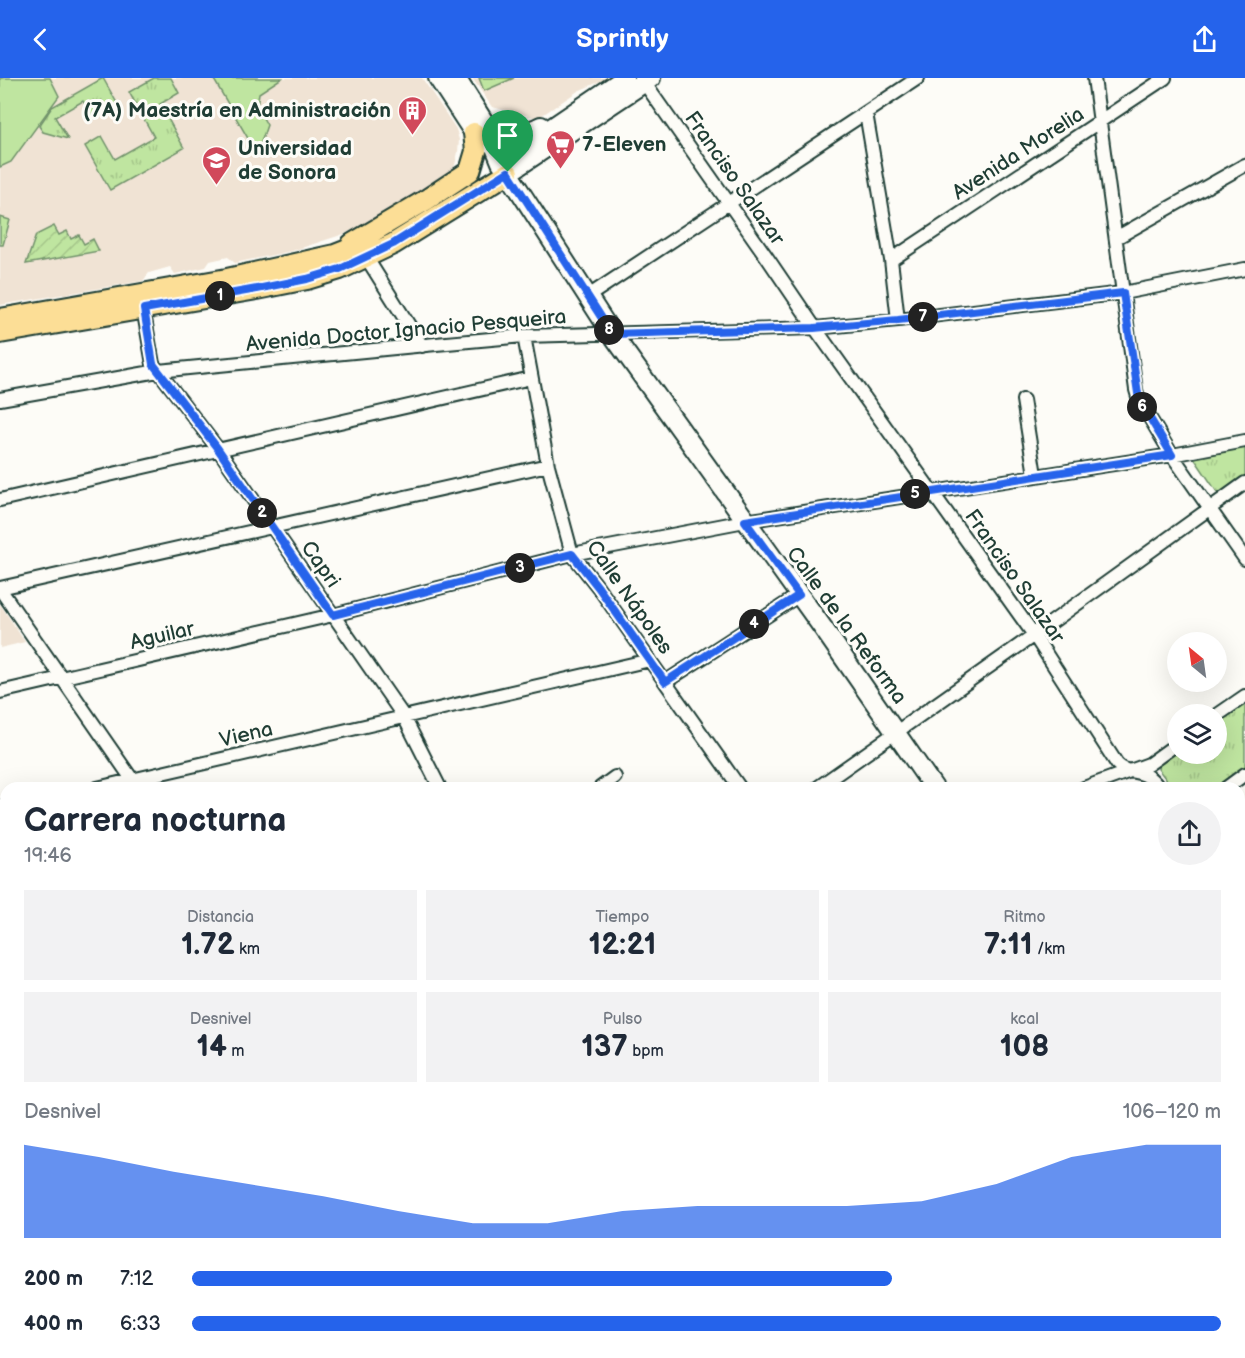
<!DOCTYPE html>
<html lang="es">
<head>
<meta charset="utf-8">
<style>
	:root { --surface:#fff; --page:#f2f2f3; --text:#1f2937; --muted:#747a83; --accent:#2563eb }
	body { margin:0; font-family:"Balsamiq Sans",sans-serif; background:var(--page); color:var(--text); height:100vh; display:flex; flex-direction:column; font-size:22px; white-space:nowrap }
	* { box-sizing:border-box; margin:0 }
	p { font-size:20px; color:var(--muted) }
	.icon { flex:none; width:33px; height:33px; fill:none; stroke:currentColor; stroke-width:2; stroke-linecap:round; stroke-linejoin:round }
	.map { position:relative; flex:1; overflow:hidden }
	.sheet { position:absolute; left:0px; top:704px; width:1245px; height:578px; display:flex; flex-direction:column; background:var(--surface); border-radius:18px 18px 0 0; box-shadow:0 6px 24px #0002 }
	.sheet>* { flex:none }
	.needle { width:39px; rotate:331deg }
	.tools { position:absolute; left:1167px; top:554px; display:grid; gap:12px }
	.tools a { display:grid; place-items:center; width:60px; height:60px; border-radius:50%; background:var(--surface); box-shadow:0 6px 24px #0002; font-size:30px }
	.pin { position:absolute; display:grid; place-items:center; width:51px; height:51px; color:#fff; margin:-62px -26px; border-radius:50% 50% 50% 0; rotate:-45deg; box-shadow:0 0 6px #0007 }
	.pin .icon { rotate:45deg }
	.km { position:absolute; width:30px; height:30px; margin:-15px; border-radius:50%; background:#222; color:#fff; font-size:16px; line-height:30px; text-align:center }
	.round { display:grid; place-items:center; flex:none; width:63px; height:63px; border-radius:32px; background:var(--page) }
	.headline { display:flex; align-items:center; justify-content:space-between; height:102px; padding:0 24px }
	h1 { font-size:33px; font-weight:700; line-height:45px }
	.stats { display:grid; grid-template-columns:repeat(3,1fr); gap:9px; height:102px; padding:6px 24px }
	.stats div { display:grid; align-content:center; border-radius:0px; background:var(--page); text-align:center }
	.stats b { font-size:30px; font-weight:700 }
	.stats small { font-size:16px; font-weight:400 }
	.stats p { font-size:16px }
	.chart { height:168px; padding:12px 24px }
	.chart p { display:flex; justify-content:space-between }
	.chart svg { width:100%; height:108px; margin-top:6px; fill:var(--accent); opacity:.7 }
	ul { padding:0 24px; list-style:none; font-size:20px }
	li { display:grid; grid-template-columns:96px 72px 1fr; align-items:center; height:45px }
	li i { height:15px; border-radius:8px; background:var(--accent) }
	header { display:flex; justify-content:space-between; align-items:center; height:78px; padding:0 24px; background:var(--accent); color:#fff; font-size:27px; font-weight:700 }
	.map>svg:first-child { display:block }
	.built { fill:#f0e3d4 }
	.grass { fill:#bfe5a0; stroke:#6f916a; stroke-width:1.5 }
	.park { fill:url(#park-tufts); stroke:#6f916a; stroke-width:1.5 }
	.garden { fill:url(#garden-furrows); stroke:#6f916a; stroke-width:1.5 }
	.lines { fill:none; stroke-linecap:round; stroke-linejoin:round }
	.street-casing { stroke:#1f3d34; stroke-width:16 }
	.secondary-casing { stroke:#1f3d34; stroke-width:22 }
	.primary-casing { stroke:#1f3d34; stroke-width:24 }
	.street { stroke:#fdfcf7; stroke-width:12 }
	.secondary { stroke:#fdfcf7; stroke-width:18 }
	.primary { stroke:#fcde96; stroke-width:20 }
	.route-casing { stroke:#fff; stroke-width:12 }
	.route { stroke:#2563eb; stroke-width:8 }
	.labels { text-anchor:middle; stroke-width:6; stroke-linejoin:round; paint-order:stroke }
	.poi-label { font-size:21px; font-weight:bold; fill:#1f3d34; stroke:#fdfcf7; text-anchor:start }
	.street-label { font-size:21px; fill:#1f3d34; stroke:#fdfcf7 }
</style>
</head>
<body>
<header><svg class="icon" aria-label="back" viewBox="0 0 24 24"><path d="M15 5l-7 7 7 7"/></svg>Sprintly<svg class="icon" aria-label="share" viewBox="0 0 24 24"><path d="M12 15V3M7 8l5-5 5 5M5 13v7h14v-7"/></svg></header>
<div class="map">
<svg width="1245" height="1280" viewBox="0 0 1245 1280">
	<defs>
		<pattern id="park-tufts" width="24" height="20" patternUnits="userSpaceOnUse" patternTransform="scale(1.5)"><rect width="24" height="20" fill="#bfe5a0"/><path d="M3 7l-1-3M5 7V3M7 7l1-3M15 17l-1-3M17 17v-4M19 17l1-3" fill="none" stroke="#a4c58a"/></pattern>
		<pattern id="garden-furrows" width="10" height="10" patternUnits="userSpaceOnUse" patternTransform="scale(1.5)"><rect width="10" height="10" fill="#bfe5a0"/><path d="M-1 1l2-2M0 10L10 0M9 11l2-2" fill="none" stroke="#a4c58a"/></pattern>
	</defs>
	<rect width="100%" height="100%" fill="#fdfcf7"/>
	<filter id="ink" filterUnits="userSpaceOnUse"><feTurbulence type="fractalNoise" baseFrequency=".0167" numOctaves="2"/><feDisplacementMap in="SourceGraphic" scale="12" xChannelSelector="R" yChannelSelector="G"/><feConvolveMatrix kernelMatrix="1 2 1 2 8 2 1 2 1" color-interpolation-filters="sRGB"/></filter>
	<g filter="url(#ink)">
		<path class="built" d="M 0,0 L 422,0 L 456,51 L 459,62 L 458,74 L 455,87 L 446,101 L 390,135 L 344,156 L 292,173 L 235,185 L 228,179 L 210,183 L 206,189 L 175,196 L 170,189 L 149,195 L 143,203 L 0,227 Z
			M 472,0 L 608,0 L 578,13 L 538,40 L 492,29 Z
			M 0,526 L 25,564 L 0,570 Z
			M 51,1275 L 77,1275 L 77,1280 L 44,1280 Z
			M 715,1275 L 845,1275 L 848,1280 L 708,1280 Z"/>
		<path class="grass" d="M 0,0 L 50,0 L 59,18 L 11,84 L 0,89 Z
			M 213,0 L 282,0 L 259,15 L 257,29 L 267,47 L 257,76 Z
			M 479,0 L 514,0 L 484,13 Z"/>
		<path class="park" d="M 103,0 L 118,27 L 93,41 L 83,23 L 55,39 L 68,61 L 43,54 L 39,48 L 52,29 Z
			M 154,0 L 171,0 L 179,15 L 160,26 L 184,70 L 110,112 L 85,68 L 102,58 L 115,81 L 154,59 L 129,14 Z
			M 0,139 L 10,142 L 3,167 L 0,167 Z
			M 1245,365 L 1245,403 L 1221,420 L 1190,374 Z
			M 1245,626 L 1245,688 L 1216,709 L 1172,709 L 1158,691 L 1160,686 L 1177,673 L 1178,675 L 1216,675 L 1217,646 Z
			M 6,1064 L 6,1182 L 0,1187 L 0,1069 Z"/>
		<path class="garden" d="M 54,148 L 59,157 L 67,153 L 71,161 L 79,157 L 84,166 L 93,161 L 99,173 L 26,186 L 36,157 Z"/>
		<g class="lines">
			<defs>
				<path id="street" d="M 641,0 L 766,178 L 815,250 L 1034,557 L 1117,686 C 1131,700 1142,686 1159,710
					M 1094,0 L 1136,312 L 1139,322 L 1172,377 L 1245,481
					M 866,35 L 891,182 L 898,242
					M 1116,160 L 1245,87
					M 366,179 L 422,268
					M 891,182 L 1165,0
					M 587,219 L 918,0
					M 142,224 L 153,286 L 218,371 L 404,639 L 440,710
					M 524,258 L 548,387 L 572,476 L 598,509 L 740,710
					M 0,321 L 158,293 L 436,266 L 524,258 L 815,250 L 898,242 L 1123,215 L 1245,191
					M 1023,322 L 1035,397
					M 0,422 L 531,300
					M 0,510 L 548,387
					M 0,511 L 136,707
					M 665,604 L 799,517
					M 0,614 L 333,537 L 572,476 L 745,443 L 1172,377 L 1245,363
					M 1216,638 L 1245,618
					M 97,710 L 650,582
					M 600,710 L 615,699
					M 817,710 L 1034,557 L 1245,405
					M 1084,710 L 1149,686 L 1178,665
					M 1226,710 L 1245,696
					M 0,729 L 6,728
					M 0,789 L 6,797
					M 1239,820 L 1245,828
					M 0,870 L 6,867
					M 0,971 L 6,969
					M 0,989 L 6,998
					M 1239,1102 L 1245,1098
					M 1239,1227 L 1245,1223
					M 97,1275 L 97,1280
					M 258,1275 L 261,1280
					M 551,1275 L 554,1280
					M 860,1275 L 863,1280
					M 130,1280 L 137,1275
					M 385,1280 L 392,1275
					M 985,1280 L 992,1275
					M 1162,1280 L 1169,1275"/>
				<path id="secondary" d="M 438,0 L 474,55 L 483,65
					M 456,0 L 486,47 L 501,84 L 612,256 L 823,550 L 934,710
					M 486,47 C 506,55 521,59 541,48
					M 501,84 L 625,0
					M 508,95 L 651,0
					M 1239,891 L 1245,887
					M 1239,1147 L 1245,1156
					M 674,1280 L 682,1275"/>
				<path id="primary" d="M 352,166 L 426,122 L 470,93 L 476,73 L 474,55
					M 0,241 L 227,201 L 335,177 L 368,164
					M 0,255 L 257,211 L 307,201 L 340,191 L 393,166 L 508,95"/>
			</defs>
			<use href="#street" class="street-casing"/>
			<use href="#secondary" class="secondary-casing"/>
			<use href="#primary" class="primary-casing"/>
			<use href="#street" class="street"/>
			<use href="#secondary" class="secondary"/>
			<use href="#primary" class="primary"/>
		</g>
	</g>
	<g class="lines" filter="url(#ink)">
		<defs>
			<path id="route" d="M 508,94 L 612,256 L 814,250 L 898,242 L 1123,215 L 1139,322 L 1172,377 L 745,443 L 799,517 L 665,604 L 598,509 L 572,476 L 333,537 L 218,371 L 153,286 L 144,231 L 257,211 L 307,201 L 340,191 L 393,166 Z"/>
		</defs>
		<use href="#route" class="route-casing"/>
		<use href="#route" class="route"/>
	</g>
	<defs>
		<symbol id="building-pin" viewBox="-11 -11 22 30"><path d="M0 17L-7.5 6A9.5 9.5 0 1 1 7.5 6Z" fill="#d1495b" stroke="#fdfcf7"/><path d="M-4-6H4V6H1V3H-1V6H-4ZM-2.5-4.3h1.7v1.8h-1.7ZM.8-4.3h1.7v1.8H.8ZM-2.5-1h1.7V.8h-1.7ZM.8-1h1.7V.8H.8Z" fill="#fff"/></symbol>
		<symbol id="supermarket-pin" viewBox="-11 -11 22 30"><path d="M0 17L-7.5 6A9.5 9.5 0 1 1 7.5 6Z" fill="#d1495b" stroke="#fdfcf7"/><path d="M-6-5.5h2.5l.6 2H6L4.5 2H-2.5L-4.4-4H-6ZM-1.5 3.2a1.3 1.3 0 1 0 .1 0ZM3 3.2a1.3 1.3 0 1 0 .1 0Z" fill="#fff"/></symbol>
		<symbol id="university-pin" viewBox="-11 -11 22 30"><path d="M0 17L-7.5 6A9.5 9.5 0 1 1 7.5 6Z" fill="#d1495b" stroke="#fdfcf7"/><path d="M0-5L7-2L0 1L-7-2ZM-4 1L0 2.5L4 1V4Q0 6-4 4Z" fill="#fff"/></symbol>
	</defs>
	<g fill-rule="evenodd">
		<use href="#building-pin" x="396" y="16" width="33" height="45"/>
		<use href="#supermarket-pin" x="544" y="50" width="33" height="45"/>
		<use href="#university-pin" x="200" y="66" width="33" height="45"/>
	</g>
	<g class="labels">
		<g class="poi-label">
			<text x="391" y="39" text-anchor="end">(7A) Maestría en Administración</text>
			<text x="582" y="73">7-Eleven</text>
			<text x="238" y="77">Universidad<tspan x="238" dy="24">de Sonora</tspan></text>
		</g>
		<g class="street-label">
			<text transform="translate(1018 75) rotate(-33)" y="7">Avenida Morelia</text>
			<text transform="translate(735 100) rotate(55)" y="7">Franciso Salazar</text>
			<text transform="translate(406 252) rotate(-5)" y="7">Avenida Doctor Ignacio Pesqueira</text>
			<text transform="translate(321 486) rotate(55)" y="7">Capri</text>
			<text transform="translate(1015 498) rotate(55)" y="7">Franciso Salazar</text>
			<text transform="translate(630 519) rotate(55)" y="7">Calle Nápoles</text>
			<text transform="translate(847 547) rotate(54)" y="7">Calle de la Reforma</text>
			<text transform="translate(162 557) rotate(-13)" y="7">Aguilar</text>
			<text transform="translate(246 656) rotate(-13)" y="7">Viena</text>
		</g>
	</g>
</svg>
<div class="tools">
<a><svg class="needle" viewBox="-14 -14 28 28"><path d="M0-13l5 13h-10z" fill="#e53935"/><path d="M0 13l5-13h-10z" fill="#747a83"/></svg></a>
<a><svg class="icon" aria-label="layers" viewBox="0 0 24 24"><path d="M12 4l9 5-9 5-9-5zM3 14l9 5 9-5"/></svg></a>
</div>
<div class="pin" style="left:508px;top:94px;background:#1e9e55"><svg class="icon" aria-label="arrive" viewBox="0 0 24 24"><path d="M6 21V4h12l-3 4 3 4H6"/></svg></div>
<b class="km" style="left:220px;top:218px">1</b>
<b class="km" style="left:262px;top:435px">2</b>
<b class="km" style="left:520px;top:490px">3</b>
<b class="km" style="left:754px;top:546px">4</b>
<b class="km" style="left:915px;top:416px">5</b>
<b class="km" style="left:1142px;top:329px">6</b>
<b class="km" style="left:923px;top:239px">7</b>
<b class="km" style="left:609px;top:252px">8</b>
<section class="sheet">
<div class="headline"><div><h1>Carrera nocturna</h1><p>19:46</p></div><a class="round"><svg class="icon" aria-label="share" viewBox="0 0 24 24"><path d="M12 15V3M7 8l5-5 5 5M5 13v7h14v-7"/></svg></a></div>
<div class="stats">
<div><p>Distancia</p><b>1.72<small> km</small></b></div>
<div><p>Tiempo</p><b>12:21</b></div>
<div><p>Ritmo</p><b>7:11<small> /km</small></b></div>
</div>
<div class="stats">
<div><p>Desnivel</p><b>14<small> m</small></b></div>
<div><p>Pulso</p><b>137<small> bpm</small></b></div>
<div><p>kcal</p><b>108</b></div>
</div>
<div class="chart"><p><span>Desnivel</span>106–120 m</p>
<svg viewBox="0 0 160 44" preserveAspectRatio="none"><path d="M0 44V6L10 11L20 17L30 22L40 27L50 33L60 38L70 38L80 33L90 31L100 31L110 31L120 29L130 22L140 11L150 6L160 6V44z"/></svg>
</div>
<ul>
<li><b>200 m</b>7:12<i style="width:68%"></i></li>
<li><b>400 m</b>6:33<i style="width:100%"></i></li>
</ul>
</section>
</div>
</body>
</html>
